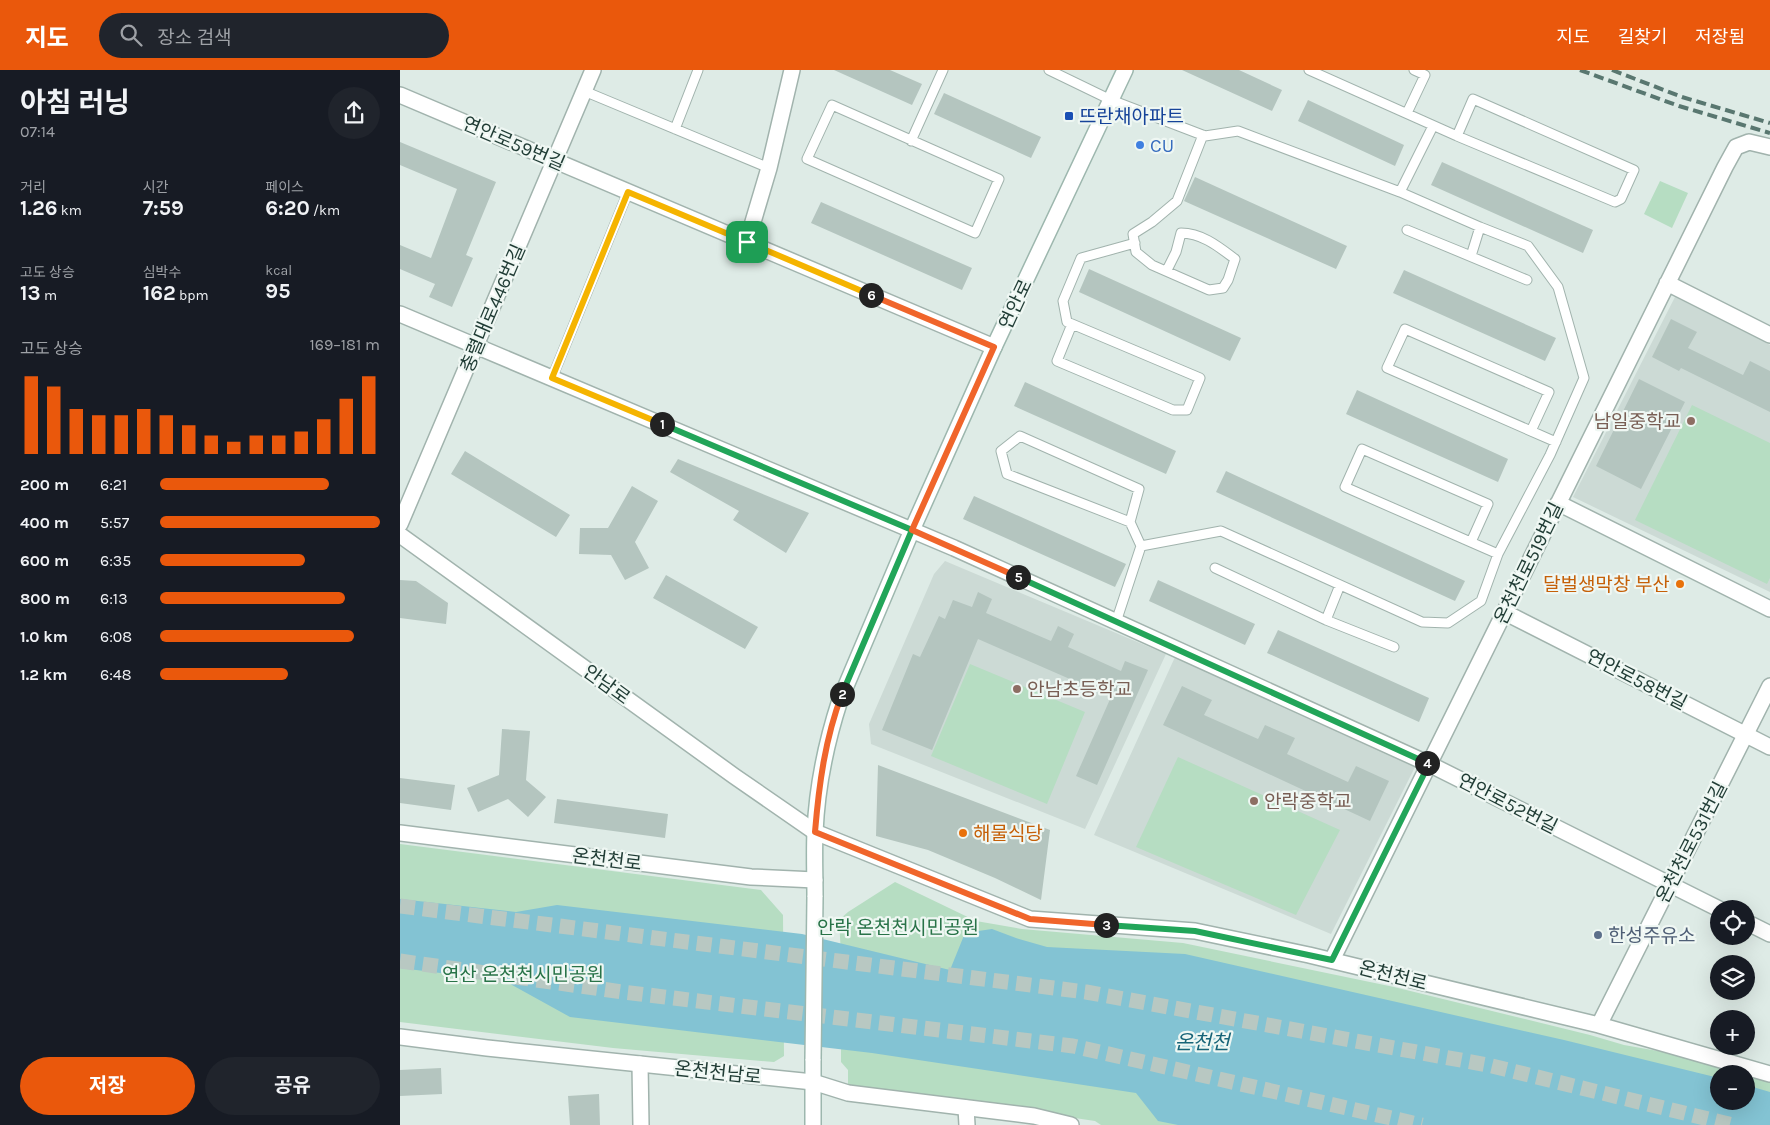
<!DOCTYPE html>
<html lang="ko">
<head>
<meta charset="utf-8">
<style>
	:root { --surface:#171b24; --page:#20242c; --text:#f1f3f6; --muted:#9ea1a6; --accent:#ea580c }
	body { margin:0; font-family:Karla,"Noto Sans KR",sans-serif; background:var(--page); color:var(--text); height:100vh; display:flex; flex-direction:column; font-size:19px; white-space:nowrap }
	* { box-sizing:border-box; margin:0 }
	p { font-size:16px; color:var(--muted) }
	.icon { flex:none; width:28px; height:28px; fill:none; stroke:currentColor; stroke-width:2; stroke-linecap:round; stroke-linejoin:round }
	.map { position:relative; flex:1; overflow:hidden }
	.details { display:flex; flex-direction:column; background:var(--surface); width:400px }
	.details>* { flex:none }
	.tools { position:absolute; left:1310px; top:830px; display:grid; gap:10px }
	.tools a { display:grid; place-items:center; width:45px; height:45px; border-radius:50%; background:var(--surface); box-shadow:0 5px 20px #0002; font-size:25px }
	.pin { position:absolute; display:grid; place-items:center; width:42px; height:42px; color:#fff; margin:-21px; border-radius:10px; box-shadow:0 2px 8px #0006 }
	.km { position:absolute; width:25px; height:25px; margin:-12px; border-radius:50%; background:#222; color:#fff; font-size:14px; line-height:25px; text-align:center }
	.round { display:grid; place-items:center; flex:none; width:52px; height:52px; border-radius:26px; background:var(--page) }
	.overview { display:flex; align-items:center; justify-content:space-between; height:85px; padding:0 20px }
	h1 { font-size:28px; font-weight:700; line-height:38px }
	.figures { display:grid; grid-template-columns:repeat(3,1fr); gap:8px; height:85px; padding:5px 20px }
	.figures div { display:grid; align-content:center }
	.figures b { font-size:21px; font-weight:700 }
	.figures small { font-size:14px; font-weight:400 }
	.figures p { font-size:14px }
	.chart { height:140px; padding:10px 20px }
	.chart p { display:flex; justify-content:space-between }
	.chart svg { width:100%; height:90px; margin-top:5px; stroke:var(--accent); stroke-width:6 }
	.action { display:flex; gap:10px; margin-top:auto; padding:10px 20px }
	.action a { flex:1; height:58px; border-radius:30px; background:var(--accent); color:#fff; font-size:20px; font-weight:700; line-height:58px; text-align:center }
	.action a+a { background:var(--page); color:var(--text) }
	ul { padding:0 20px; list-style:none; font-size:16px }
	li { display:grid; grid-template-columns:80px 60px 1fr; align-items:center; height:38px }
	li i { height:12px; border-radius:6px; background:var(--accent) }
	header { display:flex; align-items:center; gap:30px; box-sizing:border-box; height:70px; padding:0 25px; background:var(--accent); color:#fff }
	header strong { font-size:24px }
	nav { display:flex; gap:28px; margin-inline-start:auto; font-size:18px }
	.search { width:350px; height:45px; background:var(--page); display:flex; align-items:center; gap:12px; box-sizing:border-box; padding:0 18px; border-radius:28px; color:var(--muted); font-size:19px }
	main { display:flex; flex:1; min-height:0 }
	.map>svg:first-child { display:block }
	.built { fill:#ccdad5 }
	.green { fill:#b6ddc2 }
	.water { fill:#83c3d3 }
	.building { fill:#b4c5bf }
	.lines { fill:none; stroke-linecap:round; stroke-linejoin:round }
	.trunk-tunnel { stroke:#b8c8c2; stroke-width:15; stroke-dasharray:15 8; stroke-linecap:butt }
	.service-casing { stroke:#a1b3ad; stroke-width:11 }
	.minor-casing { stroke:#a1b3ad; stroke-width:18 }
	.tertiary-casing { stroke:#a1b3ad; stroke-width:18 }
	.secondary-casing { stroke:#9db7ae; stroke-width:18 }
	.service { stroke:#fff; stroke-width:9 }
	.minor { stroke:#fff; stroke-width:15 }
	.tertiary { stroke:#fff; stroke-width:15 }
	.secondary { stroke:#fff; stroke-width:15 }
	.rail { stroke:#597770; stroke-width:4; stroke-dasharray:10 5; stroke-linecap:butt }
	.secondary-bridge-casing { stroke:#9db7ae; stroke-width:18; stroke-linecap:butt }
	.secondary-bridge { stroke:#fff; stroke-width:15 }
	.split-1-casing { stroke:#fff; stroke-width:10 }
	.split-2-casing { stroke:#fff; stroke-width:10 }
	.split-3-casing { stroke:#fff; stroke-width:10 }
	.split-4-casing { stroke:#fff; stroke-width:10 }
	.split-5-casing { stroke:#fff; stroke-width:10 }
	.split-6-casing { stroke:#fff; stroke-width:10 }
	.split-7-casing { stroke:#fff; stroke-width:10 }
	.split-1 { stroke:#f5b400; stroke-width:6 }
	.split-2 { stroke:#22a559; stroke-width:6 }
	.split-3 { stroke:#f0652b; stroke-width:6 }
	.split-4 { stroke:#22a559; stroke-width:6 }
	.split-5 { stroke:#22a559; stroke-width:6 }
	.split-6 { stroke:#f0652b; stroke-width:6 }
	.split-7 { stroke:#f5b400; stroke-width:6 }
	.transit-dot { fill:#1a4fb4; stroke:#eff7f3; stroke-width:2 }
	.shop-dot { fill:#3f7fe0; stroke:#eff7f3; stroke-width:2 }
	.education-dot { fill:#8d6e63; stroke:#eff7f3; stroke-width:2 }
	.food-dot { fill:#e8710a; stroke:#eff7f3; stroke-width:2 }
	.service-dot { fill:#5c6f8a; stroke:#eff7f3; stroke-width:2 }
	.labels { text-anchor:middle; stroke-width:4.5; stroke-linejoin:round; paint-order:stroke }
	.transit-label { font-size:19px; fill:#164399; stroke:#eff7f3; text-anchor:start }
	.street-label { font-size:19px; fill:#1f3b34; stroke:#eff7f3 }
	.shop-label { font-size:19px; fill:#366cbe; stroke:#eff7f3; text-anchor:start }
	.education-label { font-size:19px; fill:#785e54; stroke:#eff7f3; text-anchor:start }
	.food-label { font-size:19px; fill:#c56008; stroke:#eff7f3; text-anchor:end }
	.park-label { font-size:19px; fill:#287348; stroke:#eff7f3 }
	.service-label { font-size:19px; fill:#4e5e75; stroke:#eff7f3; text-anchor:start }
	.water-label { font-size:20px; font-style:italic; fill:#176478; stroke:#eff7f3 }
</style>
</head>
<body>
<header>
<strong>지도</strong>
<div class="search"><svg class="icon" aria-label="search" viewBox="0 0 24 24"><circle cx="10" cy="10" r="6"/><path d="M15 15l6 6"/></svg>장소 검색</div>
<nav><a>지도</a><a>길찾기</a><a>저장됨</a></nav>
</header>
<main>
<section class="details">
<div class="overview"><div><h1>아침 러닝</h1><p>07:14</p></div><a class="round"><svg class="icon" aria-label="share" viewBox="0 0 24 24"><path d="M12 15V3M7 8l5-5 5 5M5 13v7h14v-7"/></svg></a></div>
<div class="figures">
<div><p>거리</p><b>1.26<small> km</small></b></div>
<div><p>시간</p><b>7:59</b></div>
<div><p>페이스</p><b>6:20<small> /km</small></b></div>
</div>
<div class="figures">
<div><p>고도 상승</p><b>13<small> m</small></b></div>
<div><p>심박수</p><b>162<small> bpm</small></b></div>
<div><p>kcal</p><b>95</b></div>
</div>
<div class="chart"><p><span>고도 상승</span>169–181 m</p>
<svg viewBox="0 0 160 44" preserveAspectRatio="none"><path d="M5 44V6M15 44V11M25 44V22M35 44V25M45 44V25M55 44V22M65 44V25M75 44V30M85 44V35M95 44V38M105 44V35M115 44V35M125 44V33M135 44V27M145 44V17M155 44V6"/></svg>
</div>
<ul>
<li><b>200 m</b>6:21<i style="width:77%"></i></li>
<li><b>400 m</b>5:57<i style="width:100%"></i></li>
<li><b>600 m</b>6:35<i style="width:66%"></i></li>
<li><b>800 m</b>6:13<i style="width:84%"></i></li>
<li><b>1.0 km</b>6:08<i style="width:88%"></i></li>
<li><b>1.2 km</b>6:48<i style="width:58%"></i></li>
</ul>
<div class="action"><a>저장</a><a>공유</a></div>
</section>
<div class="map">
<svg width="1370" height="1055" viewBox="0 0 1370 1055">
	<rect width="100%" height="100%" fill="#deebe6"/>
	<path class="built" d="M 1275,227 L 1370,275 L 1370,522 L 1173,427 Z
		M 545,491 L 766,584 L 685,759 L 471,674 L 469,654 L 534,504 Z
		M 775,587 L 1015,697 L 931,864 L 694,765 Z"/>
	<path class="green" d="M 1260,111 L 1288,123 L 1272,158 L 1244,144 Z
		M 1292,335 L 1370,373 L 1370,508 L 1367,514 L 1235,450 Z
		M 570,594 L 685,642 L 647,734 L 531,686 Z
		M 778,687 L 940,760 L 896,845 L 736,777 Z
		M 0,774 L 361,820 L 383,845 L 384,986 L 374,992 L 213,978 L 0,952 Z
		M 495,812 L 576,851 L 622,859 L 783,873 L 994,917 L 1190,965 L 1224,975 L 1292,987 L 1370,1005 L 1370,1042 L 1346,1031 L 1346,1004 L 1319,1004 L 1319,1029 L 554,910 L 441,884 L 439,850 L 448,842 Z
		M 441,969 L 952,1055 L 701,1055 L 695,1051 L 567,1032 L 448,1017 L 448,1000 L 441,992 Z"/>
	<path class="water" d="M 0,829 L 116,842 L 157,835 L 402,864 L 550,900 L 565,863 L 592,859 L 619,869 L 647,877 L 785,884 L 1164,970 L 1319,1008 L 1319,1031 L 1346,1031 L 1346,1015 L 1370,1022 L 1370,1055 L 778,1055 L 758,1051 L 736,1023 L 472,983 L 170,947 L 105,911 L 0,898 Z"/>
	<path class="building" d="M 434,0 L 490,0 L 522,14 L 512,35 Z
		M 782,0 L 839,0 L 882,20 L 872,41 Z
		M 544,23 L 641,67 L 631,88 L 534,44 Z
		M 908,30 L 1004,75 L 995,96 L 898,51 Z
		M 0,72 L 96,112 L 66,185 L 73,188 L 52,237 L 29,227 L 35,214 L 0,199 L 0,175 L 31,188 L 57,119 L 0,95 Z
		M 1042,92 L 1193,160 L 1183,183 L 1031,115 Z
		M 795,107 L 947,176 L 936,199 L 784,131 Z
		M 421,132 L 572,198 L 562,220 L 411,153 Z
		M 689,199 L 841,268 L 830,291 L 679,222 Z
		M 1004,200 L 1156,268 L 1145,291 L 993,223 Z
		M 1271,249 L 1297,262 L 1288,278 L 1343,305 L 1350,291 L 1370,301 L 1370,342 L 1281,298 L 1279,301 L 1252,287 Z
		M 1239,309 L 1285,332 L 1241,419 L 1196,396 Z
		M 625,312 L 776,381 L 766,404 L 614,336 Z
		M 957,320 L 1108,389 L 1098,412 L 946,344 Z
		M 65,381 L 170,445 L 156,467 L 51,404 Z
		M 278,389 L 409,443 L 386,483 L 333,450 L 339,441 L 270,402 Z
		M 826,401 L 1065,511 L 1055,531 L 816,422 Z
		M 232,416 L 258,431 L 235,472 L 249,498 L 225,510 L 211,485 L 179,484 L 180,458 L 208,458 Z
		M 574,426 L 726,494 L 715,517 L 563,449 Z
		M 266,505 L 358,557 L 345,579 L 253,528 Z
		M 0,510 L 16,511 L 48,533 L 46,554 L 0,548 Z
		M 758,510 L 855,554 L 845,575 L 749,531 Z
		M 578,522 L 592,529 L 586,543 L 651,571 L 658,556 L 674,564 L 668,577 L 721,601 L 725,591 L 748,600 L 697,715 L 676,706 L 711,627 L 578,569 L 532,680 L 482,660 L 513,584 L 520,587 L 539,546 L 545,549 L 553,530 L 572,537 Z
		M 878,560 L 1029,628 L 1019,652 L 867,583 Z
		M 782,616 L 812,630 L 804,645 L 858,669 L 865,655 L 895,668 L 887,684 L 948,712 L 956,696 L 989,711 L 970,751 L 763,655 Z
		M 102,659 L 130,661 L 126,710 L 146,727 L 128,747 L 108,729 L 78,742 L 67,718 L 99,705 Z
		M 478,695 L 650,760 L 641,830 L 595,808 L 528,780 L 476,766 Z
		M 0,708 L 55,715 L 51,740 L 0,733 Z
		M 157,729 L 268,744 L 265,768 L 154,753 Z
		M 41,998 L 42,1024 L 0,1026 L 0,1000 Z
		M 199,1024 L 200,1055 L 170,1055 L 168,1026 Z"/>
	<g class="lines">
		<path class="trunk-tunnel" d="M 0,836 L 686,922 L 1088,995 L 1333,1055
			M 0,891 L 223,922 L 673,976 L 1022,1055"/>
		<defs>
			<path id="service" d="M 649,0 L 711,30 L 805,66 L 838,61 L 1000,122 L 1080,157 L 1071,186 L 1007,160 L 1127,210
				M 909,0 L 1057,66 L 1215,132 L 1221,129 L 1234,100 L 1073,29 L 1057,66
				M 184,21 L 369,98
				M 432,35 L 599,109 L 575,163 L 407,89 Z
				M 1007,43 L 1025,5 L 1014,0
				M 275,59 L 298,0
				M 511,71 L 543,0
				M 1000,122 L 1033,56
				M 767,200 L 776,182 L 781,163 C 802,163 819,177 835,189 L 828,210 L 823,218 L 809,220 L 752,195 L 736,182 L 733,164 L 752,152 L 777,131 L 803,65
				M 672,254 L 657,291 L 773,340 L 787,340 L 800,308 L 672,254 L 667,252 L 663,231 L 681,188 L 735,173
				M 152,308 L 228,122
				M 1131,361 L 1149,322 L 1005,259 L 987,298 L 1156,372
				M 1071,472 L 1088,434 L 962,379 L 945,417 L 1098,484
				M 741,476 L 821,461 L 1022,552 L 1048,553 L 1081,531 L 1098,484 L 1150,385 L 1184,308 L 1158,217 L 1128,176 L 1080,157
				M 815,498 L 926,550 L 940,515
				M 926,550 L 994,577
				M 716,552 L 741,476 L 730,452 L 739,419 L 620,366 L 601,381 L 607,404 L 730,452"/>
			<path id="minor" d="M 0,25 L 594,277
				M 347,172 L 369,98 L 392,0
				M 1267,213 L 1370,265
				M 0,244 L 554,478 L 1029,694 L 1319,839
				M 1158,433 L 1370,539
				M 0,454 L 193,0
				M 1104,542 L 1370,677
				M 1346,852 L 1370,864
				M 932,890 L 1325,97 L 1336,77 L 1349,72 L 1370,77
				M 240,994 L 241,1055
				M 566,1038 L 567,1055"/>
			<path id="tertiary" d="M 0,465 L 334,706 L 415,762 L 630,849 L 795,861 L 909,885 L 1199,955 L 1370,1004
				M 0,763 L 351,807 L 415,810
				M 1199,955 L 1370,616
				M 0,967 L 87,978 L 413,1012 L 448,1023 L 634,1046 L 671,1055"/>
			<path id="secondary" d="M 415,827 C 415,805 414,783 415,762 C 417,716 426,673 440,630 L 512,460 L 594,277 L 725,0
				M 413,989 L 413,1055"/>
		</defs>
		<use href="#service" class="service-casing"/>
		<use href="#minor" class="minor-casing"/>
		<use href="#tertiary" class="tertiary-casing"/>
		<use href="#secondary" class="secondary-casing"/>
		<use href="#service" class="service"/>
		<use href="#minor" class="minor"/>
		<use href="#tertiary" class="tertiary"/>
		<use href="#secondary" class="secondary"/>
		<path class="rail" d="M 1180,0 L 1279,36 L 1370,63
			M 1212,0 L 1282,27 L 1370,53"/>
		<defs>
			<path id="secondary-bridge" d="M 413,989 L 415,827"/>
		</defs>
		<use href="#secondary-bridge" class="secondary-bridge-casing"/>
		<use href="#secondary-bridge" class="secondary-bridge"/>
	</g>
	<g class="lines">
		<defs>
			<path id="split-1" d="M 262,354 L 152,308 L 228,122 L 347,172"/>
			<path id="split-2" d="M 262,354 L 512,460 L 442,624"/>
			<path id="split-3" d="M 442,624 C 425,669 419,714 415,762 L 630,849 L 706,855"/>
			<path id="split-4" d="M 706,855 L 795,861 L 932,890 L 1029,694 L 1027,693"/>
			<path id="split-5" d="M 618,507 L 1027,693"/>
			<path id="split-6" d="M 471,225 L 594,277 L 512,460 L 618,507"/>
			<path id="split-7" d="M 347,172 L 471,225"/>
		</defs>
		<use href="#split-1" class="split-1-casing"/>
		<use href="#split-2" class="split-2-casing"/>
		<use href="#split-3" class="split-3-casing"/>
		<use href="#split-4" class="split-4-casing"/>
		<use href="#split-5" class="split-5-casing"/>
		<use href="#split-6" class="split-6-casing"/>
		<use href="#split-7" class="split-7-casing"/>
		<use href="#split-1" class="split-1"/>
		<use href="#split-2" class="split-2"/>
		<use href="#split-3" class="split-3"/>
		<use href="#split-4" class="split-4"/>
		<use href="#split-5" class="split-5"/>
		<use href="#split-6" class="split-6"/>
		<use href="#split-7" class="split-7"/>
	</g>
	<rect class="transit-dot" x="664" y="41" width="10" height="10" rx="2.5"/>
	<circle class="shop-dot" cx="740" cy="75" r="5"/>
	<g class="education-dot">
		<circle cx="1291" cy="351" r="5"/>
		<circle cx="617" cy="619" r="5"/>
		<circle cx="854" cy="731" r="5"/>
	</g>
	<g class="food-dot">
		<circle cx="1280" cy="514" r="5"/>
		<circle cx="563" cy="763" r="5"/>
	</g>
	<circle class="service-dot" cx="1198" cy="865" r="5"/>
	<g class="labels">
		<g class="transit-label">
			<text x="679" y="53">뜨란채아파트</text>
		</g>
		<g class="street-label">
			<text transform="translate(114 73) rotate(23)" y="7">연안로59번길</text>
			<text transform="translate(615 234) rotate(-65)" y="7">연안로</text>
			<text transform="translate(92 238) rotate(-67)" y="7">충렬대로446번길</text>
			<text transform="translate(1128 493) rotate(-64)" y="7">온천천로519번길</text>
			<text transform="translate(1237 609) rotate(27)" y="7">연안로58번길</text>
			<text transform="translate(207 614) rotate(36)" y="7">안남로</text>
			<text transform="translate(1108 733) rotate(27)" y="7">연안로52번길</text>
			<text transform="translate(1291 772) rotate(-63)" y="7">온천천로531번길</text>
			<text transform="translate(207 789) rotate(7)" y="7">온천천로</text>
			<text transform="translate(993 905) rotate(14)" y="7">온천천로</text>
			<text transform="translate(318 1002) rotate(6)" y="7">온천천남로</text>
		</g>
		<g class="shop-label">
			<text x="750" y="82">CU</text>
		</g>
		<g class="education-label">
			<text x="1281" y="358" text-anchor="end">남일중학교</text>
			<text x="627" y="626">안남초등학교</text>
			<text x="864" y="738">안락중학교</text>
		</g>
		<g class="food-label">
			<text x="1270" y="521">달벌생막창 부산</text>
			<text x="573" y="770" text-anchor="start">해물식당</text>
		</g>
		<g class="park-label">
			<text x="498" y="864">안락 온천천시민공원</text>
			<text x="123" y="911">연산 온천천시민공원</text>
		</g>
		<g class="service-label">
			<text x="1208" y="872">한성주유소</text>
		</g>
		<g class="water-label">
			<text x="802" y="979">온천천</text>
		</g>
	</g>
</svg>
<div class="tools">
<a><svg class="icon" aria-label="locate" viewBox="0 0 24 24"><circle cx="12" cy="12" r="6"/><path d="M12 2v4M12 18v4M2 12h4M18 12h4"/></svg></a>
<a><svg class="icon" aria-label="layers" viewBox="0 0 24 24"><path d="M12 4l9 5-9 5-9-5zM3 14l9 5 9-5"/></svg></a>
<a>+</a>
<a>−</a>
</div>
<div class="pin" style="left:347px;top:172px;background:#1e9e55"><svg class="icon" aria-label="arrive" viewBox="0 0 24 24"><path d="M6 21V4h12l-3 4 3 4H6"/></svg></div>
<b class="km" style="left:262px;top:354px">1</b>
<b class="km" style="left:442px;top:624px">2</b>
<b class="km" style="left:706px;top:855px">3</b>
<b class="km" style="left:1027px;top:693px">4</b>
<b class="km" style="left:618px;top:507px">5</b>
<b class="km" style="left:471px;top:225px">6</b>
</div>
</main>
</body>
</html>
